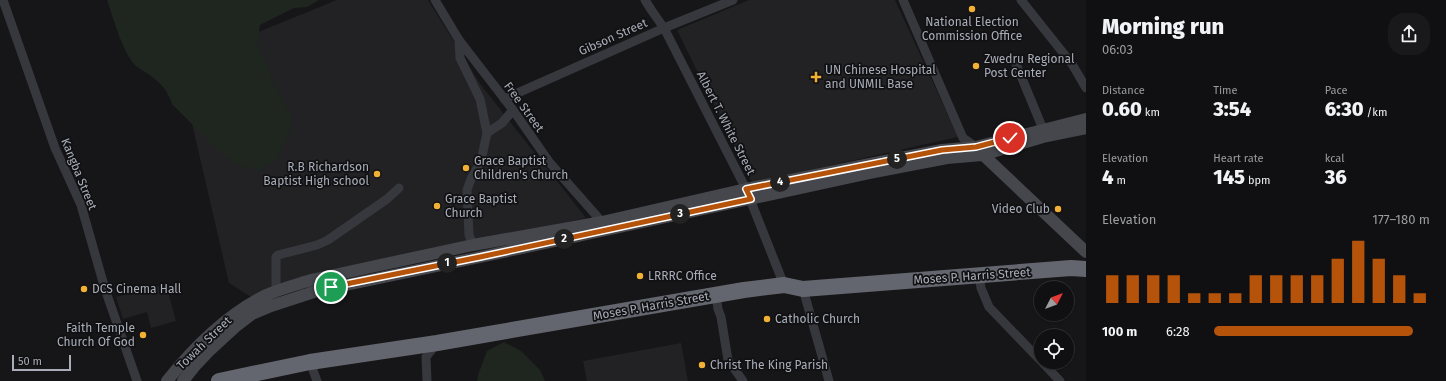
<!DOCTYPE html>
<html lang="en">
<head>
<meta charset="utf-8">
<style>
	:root { --surface:#101012; --page:#19191b; --text:#f1f3f6; --muted:#9c9d9f; --line:#303032; --accent:#b45309 }
	body { margin:0; font-family:"Fira Sans",sans-serif; background:var(--page); color:var(--text); height:100vh; display:flex; flex-direction:column; font-size:15px; white-space:nowrap }
	* { box-sizing:border-box; margin:0 }
	p { font-size:13px; color:var(--muted) }
	.icon { flex:none; width:22px; height:22px; fill:none; stroke:currentColor; stroke-width:2; stroke-linecap:round; stroke-linejoin:round }
	.map { position:relative; flex:1; overflow:hidden }
	.side { display:flex; flex-direction:column; background:var(--surface); width:360px }
	.side>* { flex:none }
	.needle { width:26px; rotate:48deg }
	.buttons { position:absolute; left:1034px; top:281px; display:grid; gap:8px }
	.buttons a { display:grid; place-items:center; width:40px; height:40px; border-radius:50%; background:var(--surface); box-shadow:0 1px 3px #0004,0 0 0 1px var(--line); font-size:20px }
	.scale { position:absolute; left:12px; bottom:10px; width:59px; box-sizing:border-box; padding-left:4px; border:2px solid #a8adb8; border-top:0; font-size:11px; line-height:14px; white-space:nowrap; color:#a8adb8; -webkit-text-stroke:3px #111113; paint-order:stroke }
	.pin { position:absolute; display:grid; place-items:center; width:34px; height:34px; color:#fff; margin:-17px; border:2px solid #fff; border-radius:50%; box-shadow:0 1px 4px #0007 }
	.km { position:absolute; width:20px; height:20px; margin:-10px; border-radius:50%; background:#222; color:#fff; font-size:11px; line-height:20px; text-align:center }
	.round { display:grid; place-items:center; flex:none; width:42px; height:42px; border-radius:16px; background:var(--page) }
	.overview { display:flex; align-items:center; justify-content:space-between; height:68px; padding:0 16px }
	h1 { font-size:22px; font-weight:800; line-height:30px }
	.figures { display:grid; grid-template-columns:repeat(3,1fr); gap:6px; height:68px; padding:4px 16px }
	.figures div { display:grid; align-content:center }
	.figures b { font-size:20px; font-weight:800 }
	.figures small { font-size:11px; font-weight:400 }
	.figures p { font-size:11px }
	.chart { height:112px; padding:8px 16px }
	.chart p { display:flex; justify-content:space-between }
	.chart svg { width:100%; height:72px; margin-top:4px; stroke:var(--accent); stroke-width:6 }
	ul { padding:0 16px; list-style:none; font-size:13px }
	li { display:grid; grid-template-columns:64px 48px 1fr; align-items:center; height:30px }
	li i { height:10px; border-radius:5px; background:var(--accent) }
	main { display:flex; flex:1; min-height:0 }
	.map>svg:first-child { display:block }
	.built { fill:#222225 }
	.green { fill:#1e261f }
	.lines { fill:none; stroke-linecap:round; stroke-linejoin:round }
	.street { stroke:#37383d; stroke-width:9 }
	.secondary { stroke:#45474d; stroke-width:12 }
	.highway { stroke:#63666e; stroke-width:16 }
	.route-casing { stroke:#fff; stroke-width:8 }
	.route { stroke:#b45309; stroke-width:5 }
	.poi-dot { fill:#f2b134; stroke:#111113; stroke-width:1.5 }
	.labels { text-anchor:middle; stroke-width:3.5; stroke-linejoin:round; paint-order:stroke }
	.poi-label { font-size:12px; fill:#a8adb8; stroke:#111113; text-anchor:start }
	.street-label { font-size:12px; fill:#a8adb8; stroke:#111113 }
</style>
</head>
<body>
<main>
<div class="map">
<svg width="1086" height="381" viewBox="0 0 1086 381">
	<rect width="100%" height="100%" fill="#161618"/>
	<path class="built" d="M 337,0 L 428,0 L 481,85 L 586,218 L 481,240 L 251,297 L 229,283 L 187,102 L 175,66 Z
		M 749,0 L 895,0 L 958,137 L 752,183 L 677,30 Z
		M 166,284 L 176,321 L 151,328 L 147,312 L 123,319 L 116,297 Z
		M 681,343 L 688,381 L 587,381 L 583,361 Z"/>
	<path class="green" d="M 107,0 L 319,0 L 307,7 L 294,8 L 260,25 L 257,46 L 263,55 L 273,82 L 292,117 L 290,132 L 278,157 L 259,171 L 235,164 L 221,153 L 172,104 C 168,90 158,80 145,72 C 141,69 136,67 133,63 C 122,49 113,18 107,0 Z
		M 504,342 L 521,351 L 540,370 L 545,381 L 477,381 L 478,375 L 487,351 Z"/>
	<g class="lines">
		<path class="street" d="M 3,0 L 55,148 L 81,205 L 105,289 L 137,381
			M 435,0 L 459,40 L 513,110 L 550,163 L 602,222
			M 645,0 L 652,11 L 664,28 L 746,189 L 784,285
			M 903,0 L 963,138 L 976,147
			M 1021,0 L 1072,64 L 1086,88
			M 459,40 L 460,58 L 480,99 L 487,133 L 481,161 L 471,179 L 467,190 L 469,235 L 473,245
			M 1016,64 L 1043,129
			M 504,99 L 664,28 L 733,0
			M 487,133 L 502,123 L 513,110
			M 979,275 L 981,288 L 989,307 L 1041,361
			M 276,286 L 276,257 L 278,255 L 317,245 L 328,240 L 387,199 L 399,188
			M 803,289 L 829,381
			M 716,295 L 718,309 L 721,317 L 728,360 L 743,381
			M 310,362 L 317,381
			M 1042,362 L 1060,381
			M 427,381 L 426,357 L 437,343"/>
		<path class="secondary" d="M 979,151 L 1086,252
			M 167,381 C 194,347 225,316 264,296 C 279,289 295,285 311,280 L 473,245 L 602,222 L 746,189 L 870,164 L 942,150 L 976,147 L 1086,119
			M 183,381 L 194,367 L 210,350 L 235,327 L 252,314 L 271,306 L 317,291 L 480,257 L 870,173 L 947,158 L 982,155 L 1043,137 L 1086,128"/>
		<path class="highway" d="M 219,381 L 310,362 L 437,343 L 744,290 L 784,285 L 803,289 L 1071,268 L 1086,269"/>
	</g>
	<g class="lines">
		<defs>
			<path id="route" d="M 331,287 L 480,257 L 751,199 L 746,189 L 942,150 L 976,147 L 1010,138"/>
		</defs>
		<use href="#route" class="route-casing"/>
		<use href="#route" class="route"/>
	</g>
	<g class="poi-dot">
		<circle cx="972" cy="9" r="4"/>
		<circle cx="976" cy="66" r="4"/>
		<path d="M814 71h4v4h4v4h-4v4h-4v-4h-4v-4h4z"/>
		<circle cx="466" cy="168" r="4"/>
		<circle cx="377" cy="174" r="4"/>
		<circle cx="437" cy="206" r="4"/>
		<circle cx="1058" cy="209" r="4"/>
		<circle cx="640" cy="276" r="4"/>
		<circle cx="84" cy="289" r="4"/>
		<circle cx="767" cy="319" r="4"/>
		<circle cx="143" cy="335" r="4"/>
		<circle cx="702" cy="365" r="4"/>
	</g>
	<g class="labels">
		<g class="poi-label">
			<text x="972" y="26" text-anchor="middle">National Election<tspan x="972" dy="14">Commission Office</tspan></text>
			<text x="984" y="63">Zwedru Regional<tspan x="984" dy="14">Post Center</tspan></text>
			<text x="825" y="74">UN Chinese Hospital<tspan x="825" dy="14">and UNMIL Base</tspan></text>
			<text x="474" y="165">Grace Baptist<tspan x="474" dy="14">Children's Church</tspan></text>
			<text x="369" y="171" text-anchor="end">R.B Richardson<tspan x="369" dy="14">Baptist High school</tspan></text>
			<text x="445" y="203">Grace Baptist<tspan x="445" dy="14">Church</tspan></text>
			<text x="1050" y="213" text-anchor="end">Video Club</text>
			<text x="648" y="280">LRRRC Office</text>
			<text x="92" y="293">DCS Cinema Hall</text>
			<text x="775" y="323">Catholic Church</text>
			<text x="135" y="332" text-anchor="end">Faith Temple<tspan x="135" dy="14">Church Of God</tspan></text>
			<text x="710" y="369">Christ The King Parish</text>
		</g>
		<g class="street-label">
			<text transform="translate(613 37) rotate(-24)" y="4">Gibson Street</text>
			<text transform="translate(524 107) rotate(54)" y="4">Free Street</text>
			<text transform="translate(726 123) rotate(63)" y="4">Albert T. White Street</text>
			<text transform="translate(79 174) rotate(68)" y="4">Kangba Street</text>
			<text transform="translate(972 276) rotate(-4)" y="4">Moses P. Harris Street</text>
			<text transform="translate(651 306) rotate(-10)" y="4">Moses P. Harris Street</text>
			<text transform="translate(204 343) rotate(-44)" y="4">Towah Street</text>
		</g>
	</g>
</svg>
<div class="buttons">
<a><svg class="needle" viewBox="-14 -14 28 28"><path d="M0-13l5 13h-10z" fill="#e53935"/><path d="M0 13l5-13h-10z" fill="#9c9d9f"/></svg></a>
<a><svg class="icon" aria-label="locate" viewBox="0 0 24 24"><circle cx="12" cy="12" r="6"/><path d="M12 2v4M12 18v4M2 12h4M18 12h4"/></svg></a>
</div>
<div class="scale">50 m</div>
<div class="pin" style="left:331px;top:287px;background:#1e9e55"><svg class="icon" aria-label="arrive" viewBox="0 0 24 24"><path d="M6 21V4h12l-3 4 3 4H6"/></svg></div>
<div class="pin" style="left:1010px;top:138px;background:#d93025"><svg class="icon" aria-label="check" viewBox="0 0 24 24"><path d="M5 12l5 5 9-10"/></svg></div>
<b class="km" style="left:447px;top:263px">1</b>
<b class="km" style="left:564px;top:239px">2</b>
<b class="km" style="left:680px;top:214px">3</b>
<b class="km" style="left:780px;top:182px">4</b>
<b class="km" style="left:897px;top:159px">5</b>
</div>
<section class="side">
<div class="overview"><div><h1>Morning run</h1><p>06:03</p></div><a class="round"><svg class="icon" aria-label="share" viewBox="0 0 24 24"><path d="M12 15V3M7 8l5-5 5 5M5 13v7h14v-7"/></svg></a></div>
<div class="figures">
<div><p>Distance</p><b>0.60<small> km</small></b></div>
<div><p>Time</p><b>3:54</b></div>
<div><p>Pace</p><b>6:30<small> /km</small></b></div>
</div>
<div class="figures">
<div><p>Elevation</p><b>4<small> m</small></b></div>
<div><p>Heart rate</p><b>145<small> bpm</small></b></div>
<div><p>kcal</p><b>36</b></div>
</div>
<div class="chart"><p><span>Elevation</span>177–180 m</p>
<svg viewBox="0 0 160 44" preserveAspectRatio="none"><path d="M5 44V27M15 44V27M25 44V27M35 44V27M45 44V38M55 44V38M65 44V38M75 44V27M85 44V27M95 44V27M105 44V27M115 44V17M125 44V6M135 44V17M145 44V27M155 44V38"/></svg>
</div>
<ul>
<li><b>100 m</b>6:28<i style="width:92%"></i></li>
</ul>
</section>
</main>
</body>
</html>
